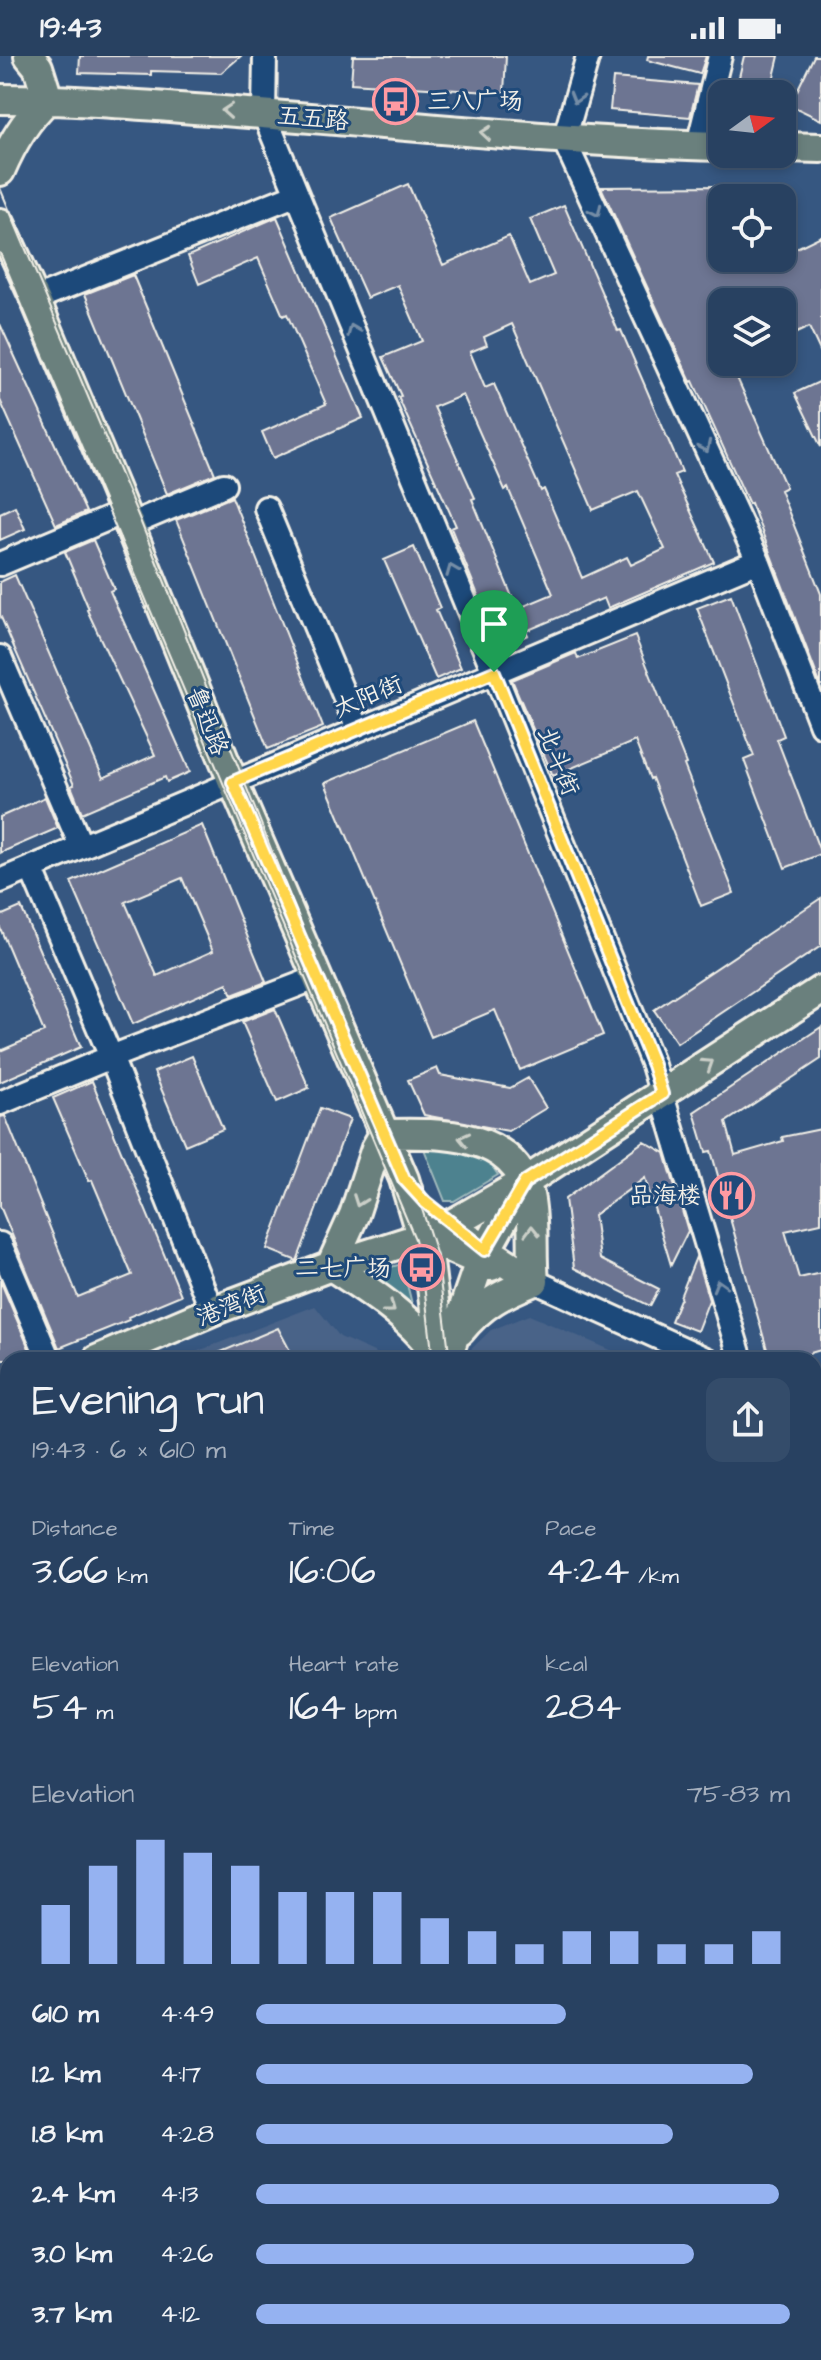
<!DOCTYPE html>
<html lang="en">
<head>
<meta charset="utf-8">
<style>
	:root { --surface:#284161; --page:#344c6a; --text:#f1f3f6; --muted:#a5afbd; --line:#445a76; --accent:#95b2f1 }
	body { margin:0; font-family:"Architects Daughter","LXGW WenKai TC",sans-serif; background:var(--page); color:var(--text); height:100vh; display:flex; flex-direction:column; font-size:30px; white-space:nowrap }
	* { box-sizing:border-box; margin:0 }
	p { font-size:26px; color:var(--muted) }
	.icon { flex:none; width:44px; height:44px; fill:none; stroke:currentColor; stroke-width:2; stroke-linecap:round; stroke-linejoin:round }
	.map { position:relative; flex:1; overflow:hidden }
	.panel { position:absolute; left:0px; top:1296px; width:822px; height:1008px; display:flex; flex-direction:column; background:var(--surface); border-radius:24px 24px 0 0; box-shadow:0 4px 12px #0003,0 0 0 2px var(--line) }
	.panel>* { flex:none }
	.needle { width:52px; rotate:75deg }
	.buttons { position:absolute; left:708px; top:24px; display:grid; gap:16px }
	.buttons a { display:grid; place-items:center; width:88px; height:88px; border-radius:16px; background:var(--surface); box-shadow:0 4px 12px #0003,0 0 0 2px var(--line); font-size:40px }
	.pin { position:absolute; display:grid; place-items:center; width:68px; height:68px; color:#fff; margin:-82px -34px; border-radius:50% 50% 50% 0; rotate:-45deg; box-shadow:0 0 8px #0007 }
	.pin .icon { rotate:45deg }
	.round { display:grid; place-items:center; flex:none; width:84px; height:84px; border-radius:16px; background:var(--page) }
	.headline { display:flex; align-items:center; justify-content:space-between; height:136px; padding:0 32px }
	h1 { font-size:44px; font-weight:600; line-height:60px }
	.figures { display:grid; grid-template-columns:repeat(3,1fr); gap:12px; height:136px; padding:8px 32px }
	.figures div { display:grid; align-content:center }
	.figures b { font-size:40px; font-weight:600 }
	.figures small { font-size:22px; font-weight:400 }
	.figures p { font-size:22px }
	.chart { height:224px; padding:16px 32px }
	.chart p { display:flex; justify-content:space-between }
	.chart svg { width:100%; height:144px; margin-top:8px; stroke:var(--accent); stroke-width:6 }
	ul { padding:0 32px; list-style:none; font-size:26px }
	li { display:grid; grid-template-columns:128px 96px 1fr; align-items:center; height:60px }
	li i { height:20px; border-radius:10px; background:var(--accent) }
	.status { display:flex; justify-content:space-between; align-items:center; height:56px; padding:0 40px; background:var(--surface); direction:ltr }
	.status svg { height:22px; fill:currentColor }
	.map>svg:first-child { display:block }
	.built { fill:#496388 }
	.green { fill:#4e828f; stroke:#a1babc; stroke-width:2 }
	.building { fill:#6d7492; stroke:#f4f1e8; stroke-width:2; fill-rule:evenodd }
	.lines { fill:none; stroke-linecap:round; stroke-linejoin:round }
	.minor-casing { stroke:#f4f1e8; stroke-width:28 }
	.major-casing { stroke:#f4f1e8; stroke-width:34 }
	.minor { stroke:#1f4a7a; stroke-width:22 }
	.major { stroke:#6a807d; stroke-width:28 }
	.tram { stroke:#f4f1e8; stroke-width:2 }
	.oneway { stroke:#748da6 }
	.oneway2 { stroke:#cbcfc8 }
	.route-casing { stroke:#fff; stroke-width:16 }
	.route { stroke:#ffd54a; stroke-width:10 }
	.labels { text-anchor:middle; stroke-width:6; stroke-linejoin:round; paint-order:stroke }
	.poi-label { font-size:24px; fill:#f4f1e8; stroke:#1f4a7a; text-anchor:end }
	.street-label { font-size:24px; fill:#f4f1e8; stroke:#1f4a7a }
</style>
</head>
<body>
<div class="status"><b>19:43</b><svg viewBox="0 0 49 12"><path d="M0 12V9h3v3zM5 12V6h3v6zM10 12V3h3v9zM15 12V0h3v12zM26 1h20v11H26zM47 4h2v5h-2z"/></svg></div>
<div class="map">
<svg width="821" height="2304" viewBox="0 0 821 2304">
	<rect width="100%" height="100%" fill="#365781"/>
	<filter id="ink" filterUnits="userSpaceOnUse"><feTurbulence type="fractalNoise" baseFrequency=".0125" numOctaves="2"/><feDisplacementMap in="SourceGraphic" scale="16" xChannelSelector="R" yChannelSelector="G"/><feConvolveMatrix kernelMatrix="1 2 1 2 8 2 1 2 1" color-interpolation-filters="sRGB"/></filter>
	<g filter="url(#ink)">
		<path class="built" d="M 315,1250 L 340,1281 L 392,1304 L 175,1304 Z
			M 529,1259 L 634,1304 L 408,1304 L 463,1301 L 491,1274 Z"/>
		<path class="green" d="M 430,1086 L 488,1104 L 498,1119 L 454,1145 L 445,1145 L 422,1088 Z
			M 402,1208 L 416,1264 L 365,1218 Z"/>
		<path class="building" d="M 80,0 L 241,0 L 221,17 L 151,15 L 151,19 L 79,17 Z
			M 353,0 L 506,0 L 504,37 L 351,27 Z
			M 648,0 L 706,0 L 700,18 L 647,4 Z
			M 744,0 L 779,0 L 770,38 L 735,38 Z
			M 814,0 L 821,0 L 821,64 L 790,49 Z
			M 613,22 L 698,29 L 690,61 L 610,54 Z
			M 408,128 L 443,209 L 509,180 L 530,229 L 554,219 L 530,163 L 564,149 L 618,275 L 621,274 L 682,416 L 674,419 L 714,506 L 608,552 L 604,542 L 526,575 L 528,579 L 499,591 L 451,472 L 456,470 L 398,341 L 401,340 L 383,301 L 422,285 L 398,229 L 367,242 L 331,162 ZM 512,268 L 593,454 L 638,435 L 665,493 L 631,509 L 627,501 L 582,522 L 544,433 L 541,435 L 494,328 L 485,332 L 470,296 L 487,289 L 484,281 ZM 463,339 L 505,434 L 508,432 L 553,538 L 517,553 L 472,443 L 475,442 L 434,351 Z
			M 722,130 L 722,202 L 782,202 L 782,199 L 821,180 L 821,297 L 809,271 L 782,284 L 782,246 L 722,246 L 722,306 L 730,306 L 786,431 L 780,434 L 821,538 L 821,630 L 751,447 L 749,448 L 693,325 L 691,326 L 601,131 Z
			M 277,161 L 363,362 L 273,402 L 262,376 L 326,348 L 287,258 L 283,260 L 258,202 L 199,228 L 188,200 Z
			M 133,219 L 215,418 L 167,438 L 85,238 Z
			M 0,268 L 86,456 L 56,469 L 0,344 Z
			M 821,325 L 821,391 L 795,337 Z
			M 232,441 L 323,671 L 268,693 L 176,464 Z
			M 15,450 L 25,473 L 0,484 L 0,457 Z
			M 93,484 L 114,533 L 110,535 L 190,716 L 167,726 L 165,721 L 82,757 L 71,730 L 74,729 L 0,559 L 0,526 L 15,519 L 103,722 L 155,699 L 87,554 L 89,553 L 65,496 Z
			M 414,491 L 440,552 L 436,554 L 461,612 L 436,623 L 384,504 Z
			M 731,539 L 784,680 L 777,683 L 821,798 L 785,812 L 744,704 L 754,700 L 697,552 Z
			M 635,580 L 686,708 L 684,709 L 734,837 L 701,850 L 652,722 L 650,723 L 635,685 L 553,720 L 512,624 L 576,597 L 578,603 Z
			M 473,665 L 603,979 L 520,1014 L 495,954 L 431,981 L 325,727 Z
			M 45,741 L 58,772 L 0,797 L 0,761 Z
			M 202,769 L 266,926 L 232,939 L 227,927 L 133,968 L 71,826 ZM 182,822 L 213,895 L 157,920 L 125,846 Z
			M 821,842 L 821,890 L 677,987 L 654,954 Z
			M 21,851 L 81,991 L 0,1026 L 0,995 L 44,976 L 0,872 L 0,860 Z
			M 275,953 L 309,1032 L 277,1046 L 242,966 Z
			M 821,971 L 821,1003 L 726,1066 L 735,1099 L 783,1085 L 782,1081 L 821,1073 L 821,1167 L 785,1175 L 799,1222 L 821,1217 L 821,1294 L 810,1297 L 806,1304 L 770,1304 L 711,1095 L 706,1096 L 694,1056 Z
			M 192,1000 L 223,1073 L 185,1089 L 154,1016 Z
			M 437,1012 L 440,1019 L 510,1032 L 528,1022 L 546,1052 L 508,1075 L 424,1059 L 408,1024 Z
			M 92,1025 L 181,1239 L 128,1261 L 129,1264 L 59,1292 L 0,1150 L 0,1061 L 5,1060 L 78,1241 L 132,1219 L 92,1124 L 89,1125 L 53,1042 Z
			M 320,1052 L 350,1063 L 297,1205 L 267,1193 Z
			M 644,1085 L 665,1097 L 688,1175 L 671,1209 L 645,1122 L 594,1159 L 600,1203 L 659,1233 L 650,1250 L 574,1212 L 565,1143 Z
			M 696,1201 L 709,1244 L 697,1275 L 671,1265 L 680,1243 L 681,1244 L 680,1241 Z
			M 0,1224 L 34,1304 L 0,1304 Z
			M 278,1272 L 295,1304 L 202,1304 Z"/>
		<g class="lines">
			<defs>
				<path id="minor" d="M 265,0 L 264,58 L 494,616 L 653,1009 L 741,1304
					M 588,0 L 564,84 L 758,505 L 821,669
					M 698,89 L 720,0
					M 35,243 L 297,138
					M 266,452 L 358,673
					M 129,469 L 224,429
					M 0,508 L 124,456
					M 0,601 L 81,790
					M 31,812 L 111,1001 L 212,1255
					M 0,825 L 758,505
					M 0,1047 L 111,1001 L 316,922
					M 0,1188 L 49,1304
					M 534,1225 L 708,1304
					M 814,1353 L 821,1356
					M 0,1627 L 8,1626
					M 814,1822 L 821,1821
					M 0,1902 L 8,1901
					M 814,1925 L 821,1987
					M 814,2180 L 821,2180
					M 0,2263 L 8,2262
					M 244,2296 L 245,2304"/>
				<path id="major" d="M 29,0 L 38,11 L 48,43
					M 0,43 C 65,43 130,48 194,53 C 370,65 545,86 722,90
					M 782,91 L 821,92
					M 0,115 C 11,89 27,62 48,43
					M 0,167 L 35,243 L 115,434 L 233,726 L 404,1123 L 429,1206 L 441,1304
					M 423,1180 L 491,1210
					M 471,1184 L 534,1225
					M 331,1210 L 354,1159 L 376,1092 L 384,1078 C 437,1077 513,1074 529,1139 C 535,1167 531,1197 534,1225
					M 331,1210 C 364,1231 422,1268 438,1304
					M 460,1275 C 482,1248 502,1238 534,1225
					M 97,1304 L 212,1255 L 331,1210 L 431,1178 L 452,1168 L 525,1126 L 821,934
					M 446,1304 L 480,1205 L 524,1126
					M 0,1346 L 8,1342
					M 540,2296 L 541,2304"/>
			</defs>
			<use href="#minor" class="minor-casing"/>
			<use href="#major" class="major-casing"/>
			<use href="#minor" class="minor"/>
			<use href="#major" class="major"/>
			<path class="tram" d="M 0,132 L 140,464 L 320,916 L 421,1150 L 437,1200 L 450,1304
				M 0,197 L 415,1183 L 422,1212 L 433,1304
				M 519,2296 L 520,2304
				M 554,2296 L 555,2304"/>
		</g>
		<defs><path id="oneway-chevron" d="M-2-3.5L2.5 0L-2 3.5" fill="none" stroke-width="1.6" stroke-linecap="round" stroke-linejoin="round" transform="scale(2)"/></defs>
		<g class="oneway">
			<use href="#oneway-chevron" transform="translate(576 42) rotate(106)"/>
			<use href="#oneway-chevron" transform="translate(596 155) rotate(65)"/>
			<use href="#oneway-chevron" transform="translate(353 274) rotate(-112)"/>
			<use href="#oneway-chevron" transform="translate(705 391) rotate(65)"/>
			<use href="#oneway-chevron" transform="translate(452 514) rotate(-112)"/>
			<use href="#oneway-chevron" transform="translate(719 1229) rotate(-106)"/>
		</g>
		<g class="oneway2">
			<use href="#oneway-chevron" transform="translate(227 55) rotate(-176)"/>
			<use href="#oneway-chevron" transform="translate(486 77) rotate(-175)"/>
			<use href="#oneway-chevron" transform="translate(708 1008) rotate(-33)"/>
			<use href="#oneway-chevron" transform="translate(464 1083) rotate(-167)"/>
			<use href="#oneway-chevron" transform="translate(359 1145) rotate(110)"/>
			<use href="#oneway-chevron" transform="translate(532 1175) rotate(-91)"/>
			<use href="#oneway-chevron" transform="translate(390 1252) rotate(37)"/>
		</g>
	</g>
	<g class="lines" filter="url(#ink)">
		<defs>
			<path id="route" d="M 494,616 L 653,1009 L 662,1038 L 525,1126 L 485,1194 L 425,1146 L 404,1123 L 233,726 Z"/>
		</defs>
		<use href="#route" class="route-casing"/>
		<use href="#route" class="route"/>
	</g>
	<defs>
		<symbol id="bus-ring" viewBox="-11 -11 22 22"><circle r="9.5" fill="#1f4a7a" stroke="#ff9aa2" stroke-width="1.5"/><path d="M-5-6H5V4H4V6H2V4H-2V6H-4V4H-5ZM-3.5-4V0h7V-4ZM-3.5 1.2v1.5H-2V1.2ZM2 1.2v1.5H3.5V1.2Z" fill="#ff9aa2"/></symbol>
		<symbol id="restaurant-ring" viewBox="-11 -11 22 22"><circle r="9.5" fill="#1f4a7a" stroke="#ff9aa2" stroke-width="1.5"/><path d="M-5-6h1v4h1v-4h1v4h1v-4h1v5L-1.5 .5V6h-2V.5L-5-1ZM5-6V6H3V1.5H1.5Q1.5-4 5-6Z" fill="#ff9aa2"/></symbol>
	</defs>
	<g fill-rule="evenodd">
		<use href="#bus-ring" x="370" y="20" width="51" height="51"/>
		<use href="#restaurant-ring" x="706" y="1114" width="51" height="51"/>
		<use href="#bus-ring" x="396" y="1186" width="51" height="51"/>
	</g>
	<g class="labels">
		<g class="poi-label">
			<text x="427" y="53" text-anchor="start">三八广场</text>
			<text x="701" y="1147">品海楼</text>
			<text x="391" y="1220">二七广场</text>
		</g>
		<g class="street-label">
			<text transform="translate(313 62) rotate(5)" y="8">五五路</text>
			<text transform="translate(368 640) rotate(-23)" y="8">太阳街</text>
			<text transform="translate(208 665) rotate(68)" y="8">鲁迅路</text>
			<text transform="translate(559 705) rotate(68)" y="8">北斗街</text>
			<text transform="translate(231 1249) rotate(-22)" y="8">港湾街</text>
		</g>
	</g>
</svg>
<div class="buttons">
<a><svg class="needle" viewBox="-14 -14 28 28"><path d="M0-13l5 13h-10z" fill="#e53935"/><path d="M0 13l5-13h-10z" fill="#a5afbd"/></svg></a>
<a><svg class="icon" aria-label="locate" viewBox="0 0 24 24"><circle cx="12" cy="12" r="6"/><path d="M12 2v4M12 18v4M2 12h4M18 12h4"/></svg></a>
<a><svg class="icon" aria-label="layers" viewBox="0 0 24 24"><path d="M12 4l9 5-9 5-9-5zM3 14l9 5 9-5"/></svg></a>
</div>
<div class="pin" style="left:494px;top:616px;background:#1e9e55"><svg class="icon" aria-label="arrive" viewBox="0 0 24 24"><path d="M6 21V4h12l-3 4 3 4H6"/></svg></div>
<section class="panel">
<div class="headline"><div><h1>Evening run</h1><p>19:43 · 6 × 610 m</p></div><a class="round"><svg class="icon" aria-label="share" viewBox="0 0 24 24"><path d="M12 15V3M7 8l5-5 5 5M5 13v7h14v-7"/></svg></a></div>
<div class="figures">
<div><p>Distance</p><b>3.66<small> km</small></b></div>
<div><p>Time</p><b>16:06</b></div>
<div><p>Pace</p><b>4:24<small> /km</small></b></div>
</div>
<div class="figures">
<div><p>Elevation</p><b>54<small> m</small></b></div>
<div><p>Heart rate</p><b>164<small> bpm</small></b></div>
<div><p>kcal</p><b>284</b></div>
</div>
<div class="chart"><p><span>Elevation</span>75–83 m</p>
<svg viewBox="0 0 160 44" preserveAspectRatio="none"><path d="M5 44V26M15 44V14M25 44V6M35 44V10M45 44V14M55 44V22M65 44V22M75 44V22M85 44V30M95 44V34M105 44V38M115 44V34M125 44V34M135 44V38M145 44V38M155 44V34"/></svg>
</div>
<ul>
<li><b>610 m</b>4:49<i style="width:58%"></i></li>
<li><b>1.2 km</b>4:17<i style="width:93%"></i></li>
<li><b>1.8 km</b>4:28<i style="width:78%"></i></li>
<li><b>2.4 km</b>4:13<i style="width:98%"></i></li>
<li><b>3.0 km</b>4:26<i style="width:82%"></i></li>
<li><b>3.7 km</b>4:12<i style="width:100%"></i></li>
</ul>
</section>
</div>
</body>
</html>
